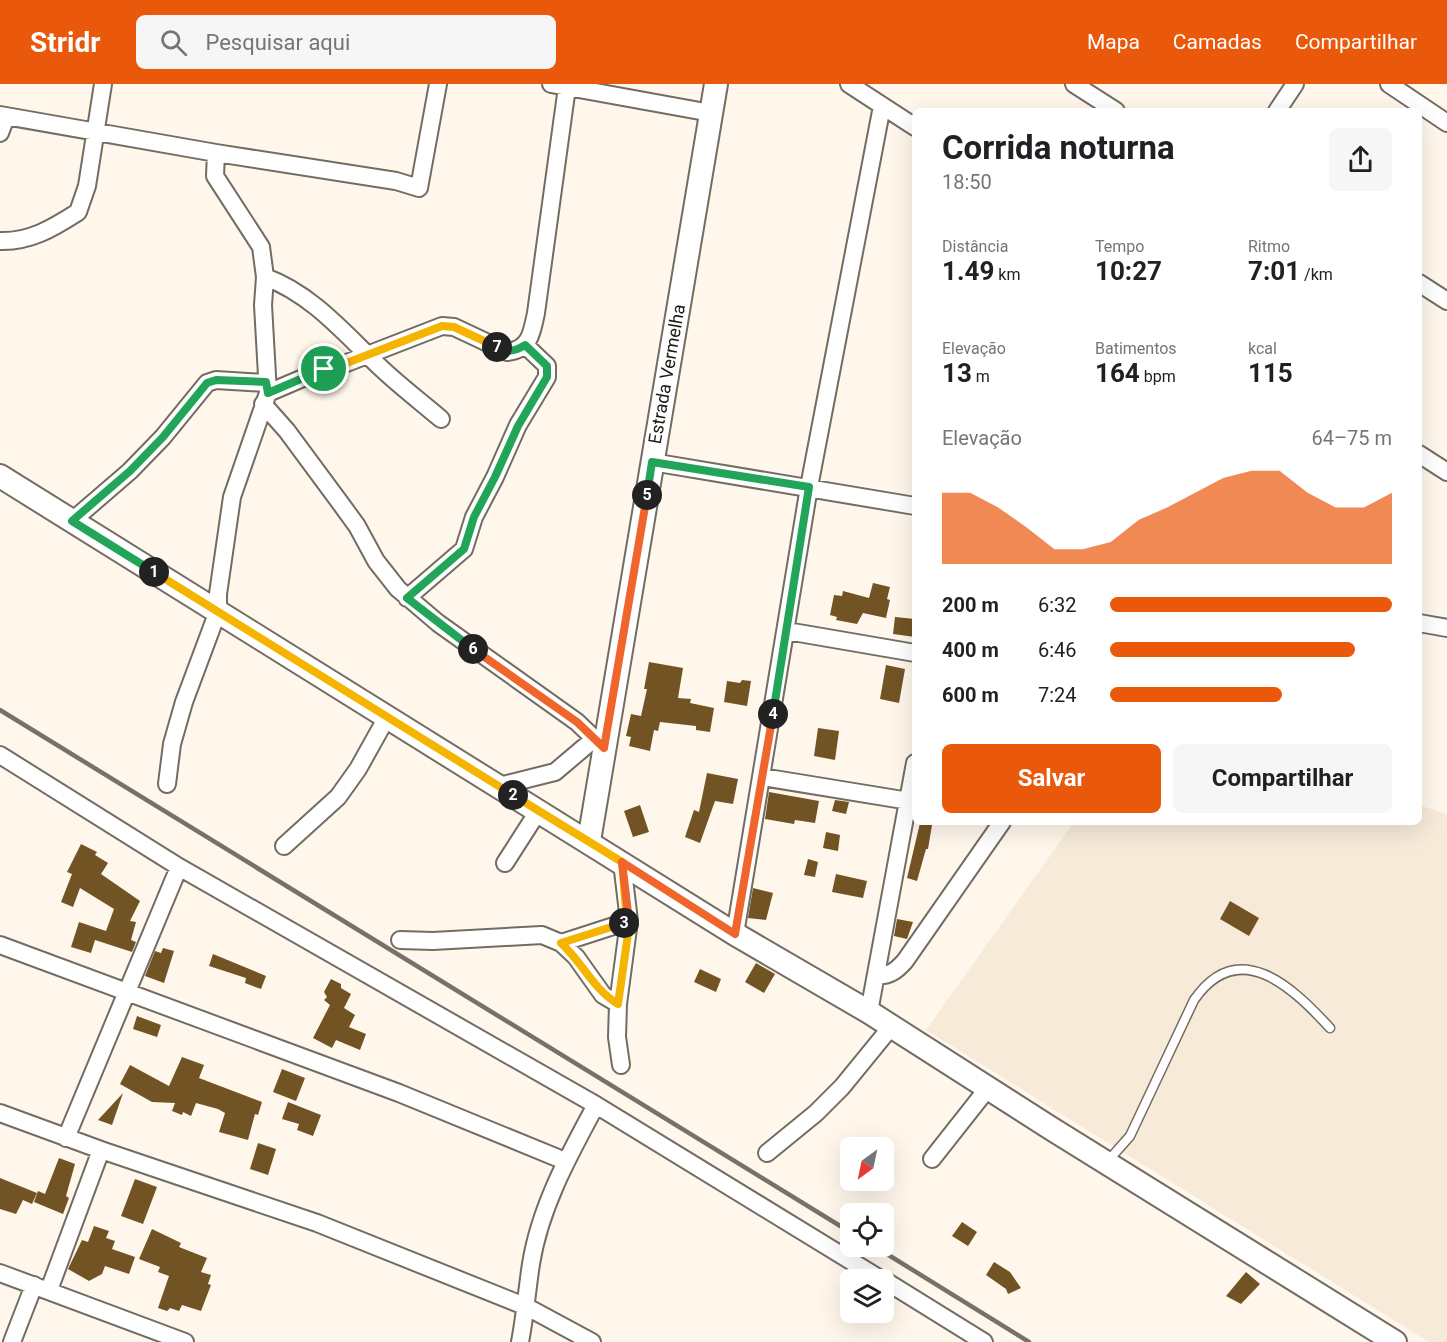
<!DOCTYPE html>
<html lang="pt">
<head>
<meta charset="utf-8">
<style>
	:root { --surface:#fff; --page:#f6f6f6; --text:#202124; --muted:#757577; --accent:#ea580c }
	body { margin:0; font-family:Roboto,sans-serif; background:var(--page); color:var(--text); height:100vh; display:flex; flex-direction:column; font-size:22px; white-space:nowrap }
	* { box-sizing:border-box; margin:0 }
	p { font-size:20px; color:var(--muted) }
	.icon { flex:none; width:33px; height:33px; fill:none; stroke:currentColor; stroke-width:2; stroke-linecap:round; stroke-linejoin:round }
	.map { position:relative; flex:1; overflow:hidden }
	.side { position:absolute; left:912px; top:24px; width:510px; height:717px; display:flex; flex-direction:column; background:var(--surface); border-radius:9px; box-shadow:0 6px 24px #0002 }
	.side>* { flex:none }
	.needle { width:39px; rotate:213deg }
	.controls { position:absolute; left:840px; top:1053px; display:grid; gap:12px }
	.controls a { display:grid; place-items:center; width:54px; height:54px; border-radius:9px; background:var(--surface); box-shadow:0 6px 24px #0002; font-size:30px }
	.pin { position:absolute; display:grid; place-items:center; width:51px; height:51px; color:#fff; margin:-26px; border:3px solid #fff; border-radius:50%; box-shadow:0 2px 6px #0007 }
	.km { position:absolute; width:30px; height:30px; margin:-15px; border-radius:50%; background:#222; color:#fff; font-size:16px; line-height:30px; text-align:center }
	.round { display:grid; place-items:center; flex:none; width:63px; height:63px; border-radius:9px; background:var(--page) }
	.summary { display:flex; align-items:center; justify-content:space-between; height:102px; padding:0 30px }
	h1 { font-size:33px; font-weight:700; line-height:45px }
	.stats { display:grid; grid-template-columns:repeat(3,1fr); gap:9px; height:102px; padding:6px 30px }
	.stats div { display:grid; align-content:center }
	.stats b { font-size:26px; font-weight:700 }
	.stats small { font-size:16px; font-weight:400 }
	.stats p { font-size:16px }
	.chart { height:168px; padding:12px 30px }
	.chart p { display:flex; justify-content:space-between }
	.chart svg { width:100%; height:108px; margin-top:6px; fill:var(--accent); opacity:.7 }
	.cta { display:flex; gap:12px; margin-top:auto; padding:12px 30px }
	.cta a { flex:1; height:69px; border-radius:9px; background:var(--accent); color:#fff; font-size:24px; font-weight:700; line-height:69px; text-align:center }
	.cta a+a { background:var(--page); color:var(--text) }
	ul { padding:0 30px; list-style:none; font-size:20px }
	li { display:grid; grid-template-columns:96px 72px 1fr; align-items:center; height:45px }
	li i { height:15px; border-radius:8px; background:var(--accent) }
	header { display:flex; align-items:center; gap:36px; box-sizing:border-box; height:84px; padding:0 30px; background:var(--accent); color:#fff }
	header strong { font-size:28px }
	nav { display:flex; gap:33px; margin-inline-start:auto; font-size:21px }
	.search { width:420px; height:54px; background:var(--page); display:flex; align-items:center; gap:15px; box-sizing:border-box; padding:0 21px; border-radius:9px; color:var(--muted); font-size:22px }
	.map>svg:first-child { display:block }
	.built { fill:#f7ead9 }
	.building { fill:#725424 }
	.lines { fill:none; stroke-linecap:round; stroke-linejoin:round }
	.lane-casing { stroke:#736c62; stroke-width:11 }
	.street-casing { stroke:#736c62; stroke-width:20 }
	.secondary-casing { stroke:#736c62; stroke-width:26 }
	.lane { stroke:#fff; stroke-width:8 }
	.street { stroke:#fff; stroke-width:16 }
	.secondary { stroke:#fff; stroke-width:22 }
	.rail { stroke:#76726b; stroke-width:4.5 }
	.split-1-casing { stroke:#fff; stroke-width:12 }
	.split-2-casing { stroke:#fff; stroke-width:12 }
	.split-3-casing { stroke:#fff; stroke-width:12 }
	.split-4-casing { stroke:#fff; stroke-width:12 }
	.split-5-casing { stroke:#fff; stroke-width:12 }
	.split-6-casing { stroke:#fff; stroke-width:12 }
	.split-7-casing { stroke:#fff; stroke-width:12 }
	.split-8-casing { stroke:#fff; stroke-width:12 }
	.split-1 { stroke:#22a559; stroke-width:8 }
	.split-2 { stroke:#f5b400; stroke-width:8 }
	.split-3 { stroke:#f5b400; stroke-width:8 }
	.split-4 { stroke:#f0652b; stroke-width:8 }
	.split-5 { stroke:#22a559; stroke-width:8 }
	.split-6 { stroke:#f0652b; stroke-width:8 }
	.split-7 { stroke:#22a559; stroke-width:8 }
	.split-8 { stroke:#f5b400; stroke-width:8 }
	.labels { text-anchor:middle; stroke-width:6; stroke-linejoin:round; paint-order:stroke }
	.street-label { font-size:18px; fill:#1d1b17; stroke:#fff }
</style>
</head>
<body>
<header>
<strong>Stridr</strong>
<div class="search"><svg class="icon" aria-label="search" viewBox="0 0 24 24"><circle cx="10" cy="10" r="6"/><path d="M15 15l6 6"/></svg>Pesquisar aqui</div>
<nav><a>Mapa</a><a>Camadas</a><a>Compartilhar</a></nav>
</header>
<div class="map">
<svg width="1447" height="1258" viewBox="0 0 1447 1258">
	<rect width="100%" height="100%" fill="#fff7eb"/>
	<path class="built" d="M 1419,721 L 1447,730 L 1447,1258 L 1429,1258 L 926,946 L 1074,738 L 1419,738 Z"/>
	<path class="building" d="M 873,499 L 890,503 L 887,515 L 890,516 L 886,534 L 863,529 L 857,540 L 836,536 L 837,533 L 830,531 L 834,511 L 842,512 L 843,507 L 869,514 Z
		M 895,533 L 915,535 L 915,553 L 893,550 Z
		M 649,578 L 683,584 L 678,614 L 691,615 L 690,619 L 714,624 L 710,648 L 696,646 L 696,642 L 660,638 L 658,647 L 654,646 L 650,667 L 629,662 L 631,653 L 626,652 L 631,630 L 641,632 L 647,605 L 644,605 Z
		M 886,581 L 905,585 L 899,619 L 880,615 Z
		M 742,596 L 751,597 L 747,622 L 724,618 L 727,597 L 740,599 Z
		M 818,644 L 839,647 L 835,676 L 814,672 Z
		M 707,689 L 738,695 L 733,720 L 715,717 L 700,759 L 685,753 L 694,726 L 699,728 Z
		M 769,708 L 819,717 L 815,739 L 795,736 L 794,740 L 765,735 Z
		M 835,716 L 849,718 L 846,730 L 832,727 Z
		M 640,721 L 649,748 L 633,753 L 624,727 Z
		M 920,739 L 932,741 L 928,765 L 926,765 L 917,797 L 907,794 Z
		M 826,748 L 840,751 L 838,767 L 823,764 Z
		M 81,760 L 97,768 L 95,771 L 108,779 L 101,790 L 140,817 L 130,837 L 136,838 L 131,856 L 136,858 L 132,868 L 95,856 L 91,869 L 71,863 L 79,838 L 106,847 L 114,825 L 80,804 L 73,823 L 61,818 L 72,790 L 67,788 Z
		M 808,775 L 818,778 L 815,793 L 804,791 Z
		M 836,790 L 867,797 L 863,814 L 832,808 Z
		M 753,804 L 773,809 L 766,836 L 748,834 Z
		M 1230,817 L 1259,834 L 1249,852 L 1220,835 Z
		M 897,835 L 913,838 L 907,855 L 894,852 Z
		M 163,864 L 174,867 L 164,899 L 145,892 L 155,867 L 161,869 Z
		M 213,870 L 266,892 L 261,905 L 245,899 L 246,894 L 209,882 Z
		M 756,879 L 775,890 L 764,909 L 745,898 Z
		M 700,885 L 721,895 L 716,908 L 694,898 Z
		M 331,895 L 341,900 L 341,904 L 351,910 L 344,924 L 355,931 L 349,943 L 366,950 L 360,966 L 336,956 L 332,964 L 313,954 L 330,921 L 324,916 L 327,913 L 324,908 Z
		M 137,932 L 161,941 L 157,953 L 133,945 Z
		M 182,973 L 204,981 L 199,994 L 262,1018 L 258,1031 L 255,1030 L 248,1056 L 219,1048 L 225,1029 L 218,1025 L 196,1019 L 191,1032 L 183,1028 L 182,1031 L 172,1027 L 175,1019 L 152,1018 L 120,1000 L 130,981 L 169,1002 Z
		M 282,985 L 305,994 L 296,1017 L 273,1008 Z
		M 123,1009 L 112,1041 L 98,1036 Z
		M 288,1018 L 321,1031 L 313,1052 L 297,1046 L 299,1040 L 282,1035 Z
		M 258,1059 L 276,1065 L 268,1091 L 250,1085 Z
		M 59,1074 L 75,1080 L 66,1112 L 69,1114 L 63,1130 L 34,1118 L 38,1107 L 45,1110 Z
		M 0,1094 L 37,1109 L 32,1120 L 23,1116 L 16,1130 L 0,1125 Z
		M 135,1095 L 157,1103 L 143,1140 L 121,1132 Z
		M 962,1138 L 977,1148 L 968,1162 L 952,1152 Z
		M 94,1142 L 109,1147 L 106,1154 L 115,1157 L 112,1165 L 135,1173 L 129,1190 L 105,1182 L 102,1190 L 89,1197 L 68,1185 L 82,1156 L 88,1158 Z
		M 152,1145 L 181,1159 L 179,1163 L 207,1174 L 201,1188 L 211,1191 L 208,1200 L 211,1201 L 201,1227 L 182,1221 L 179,1227 L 170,1224 L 167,1227 L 158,1224 L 169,1192 L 158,1188 L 160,1183 L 139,1175 Z
		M 994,1178 L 1010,1188 L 1021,1204 L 1008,1210 L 1006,1205 L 986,1191 Z
		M 1246,1188 L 1260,1200 L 1241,1220 L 1226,1212 Z"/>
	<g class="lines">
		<defs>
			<path id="lane" d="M 1107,1078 L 1130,1052 L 1194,916 C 1239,851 1293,904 1330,944"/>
			<path id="street" d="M 551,0 L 711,29
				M 849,0 L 915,43
				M 1074,0 L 1116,27
				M 1389,0 L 1447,39
				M 1277,27 L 1295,0
				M 0,31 L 216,69 L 396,97 L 419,104 L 438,0
				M 0,49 L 6,33
				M 0,157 C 30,158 53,144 78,128 L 87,102 L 103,0
				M 265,193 C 312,210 345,250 381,284 C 400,302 421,318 441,335
				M 1419,199 L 1447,217
				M 268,309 L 324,285 L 344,280 L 442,242 L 454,243 L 507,268 C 530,266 532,248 536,229 L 567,3
				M 263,320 L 287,347 L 341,420 L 357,442 L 376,477 L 398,505 L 438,539 L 577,638 L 604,664
				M 1419,370 L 1447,388
				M 652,378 L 915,422
				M 72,437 L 130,387 L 163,353 L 207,299 L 216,296 L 266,299
				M 407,514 L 464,465 L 474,433 L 495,393 L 518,341 L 547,293 L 547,282 L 525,261
				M 1419,539 L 1447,544
				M 787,547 L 915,569
				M 0,671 L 179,783 L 596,1021 L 882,1196
				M 762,693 L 909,717
				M 167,700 L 172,660 L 184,618 L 218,527 L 218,510 L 232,413 L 268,309 L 263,221 L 265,193 L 261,163 L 215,92 L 216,69
				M 499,702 L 555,688 L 594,655
				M 284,762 L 338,713 L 358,685 L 387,633
				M 505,779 L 539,726
				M 735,850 L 809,403 L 882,22
				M 400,856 L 433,857 L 542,851 L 561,859 L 576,873 L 603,911 L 618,920
				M 561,859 L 629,837
				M 0,861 L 399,1009 L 565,1077
				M 876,891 C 889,893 897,886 905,877 L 1002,738
				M 869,928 L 915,679
				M 621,981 L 617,953 L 618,920 L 629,837 L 622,778
				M 0,1029 L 101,1066 L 317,1139 L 527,1223 L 592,1258
				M 66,1054 L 179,783
				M 767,1069 L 816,1029 L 842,1003 L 891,943
				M 932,1075 L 988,1004
				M 0,1189 L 185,1258
				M 884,1196 L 984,1258
				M 49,1206 L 101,1066
				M 12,1258 L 34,1201
				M 520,1258 C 525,1232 527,1206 531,1180 C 540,1123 569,1071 596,1021"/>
			<path id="secondary" d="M 0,392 L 735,850 L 869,928 L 1052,1045 L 1395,1258
				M 589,757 L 716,0"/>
		</defs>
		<use href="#lane" class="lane-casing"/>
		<use href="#street" class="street-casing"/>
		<use href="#secondary" class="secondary-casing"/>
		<use href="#lane" class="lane"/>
		<use href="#street" class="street"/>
		<use href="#secondary" class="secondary"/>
		<path class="rail" d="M 0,626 L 850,1148
			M 874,1162 L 1029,1258"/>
	</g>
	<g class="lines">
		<defs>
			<path id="split-1" d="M 154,488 L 72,437 L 130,387 L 163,353 L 207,299 L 216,296 L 266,298 L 268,309 L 324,285"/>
			<path id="split-2" d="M 154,488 L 513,711"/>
			<path id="split-3" d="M 513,711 L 622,778 L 628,850 L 618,920 C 593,905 582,878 561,859 L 624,839"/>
			<path id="split-4" d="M 624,839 L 629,837 L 622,778 L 735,850 L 773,630"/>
			<path id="split-5" d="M 647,411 L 652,378 L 809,403 L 773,630"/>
			<path id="split-6" d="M 473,565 L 577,638 L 604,664 L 647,411"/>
			<path id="split-7" d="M 473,565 L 407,514 L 464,465 L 474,433 L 495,393 L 518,342 L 547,293 L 547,282 L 525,261 C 514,268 508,268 497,263"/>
			<path id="split-8" d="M 324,285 L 344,280 L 442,242 L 454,243 L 497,263"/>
		</defs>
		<use href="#split-1" class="split-1-casing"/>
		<use href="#split-2" class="split-2-casing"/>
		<use href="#split-3" class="split-3-casing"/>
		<use href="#split-4" class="split-4-casing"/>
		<use href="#split-5" class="split-5-casing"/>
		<use href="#split-6" class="split-6-casing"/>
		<use href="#split-7" class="split-7-casing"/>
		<use href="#split-8" class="split-8-casing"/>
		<use href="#split-1" class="split-1"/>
		<use href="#split-2" class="split-2"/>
		<use href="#split-3" class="split-3"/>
		<use href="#split-4" class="split-4"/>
		<use href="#split-5" class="split-5"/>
		<use href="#split-6" class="split-6"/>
		<use href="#split-7" class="split-7"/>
		<use href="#split-8" class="split-8"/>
	</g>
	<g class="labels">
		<g class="street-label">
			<text transform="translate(667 290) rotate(-80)" y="6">Estrada Vermelha</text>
		</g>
	</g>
</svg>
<div class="controls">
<a><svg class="needle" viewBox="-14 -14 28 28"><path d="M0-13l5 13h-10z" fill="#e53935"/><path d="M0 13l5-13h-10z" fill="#757577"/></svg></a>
<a><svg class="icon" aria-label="locate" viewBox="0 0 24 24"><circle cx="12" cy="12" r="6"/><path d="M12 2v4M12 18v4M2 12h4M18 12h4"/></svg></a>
<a><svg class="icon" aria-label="layers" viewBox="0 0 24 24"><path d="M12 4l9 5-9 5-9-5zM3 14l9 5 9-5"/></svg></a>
</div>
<div class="pin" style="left:324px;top:285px;background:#1e9e55"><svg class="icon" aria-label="arrive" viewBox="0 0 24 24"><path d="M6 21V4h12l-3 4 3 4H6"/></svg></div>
<b class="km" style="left:154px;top:488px">1</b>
<b class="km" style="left:513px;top:711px">2</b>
<b class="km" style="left:624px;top:839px">3</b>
<b class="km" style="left:773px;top:630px">4</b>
<b class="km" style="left:647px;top:411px">5</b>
<b class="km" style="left:473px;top:565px">6</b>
<b class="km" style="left:497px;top:263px">7</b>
<section class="side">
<div class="summary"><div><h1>Corrida noturna</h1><p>18:50</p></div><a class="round"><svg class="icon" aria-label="share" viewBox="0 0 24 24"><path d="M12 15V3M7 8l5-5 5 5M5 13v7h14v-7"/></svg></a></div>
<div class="stats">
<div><p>Distância</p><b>1.49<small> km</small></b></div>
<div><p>Tempo</p><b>10:27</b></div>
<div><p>Ritmo</p><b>7:01<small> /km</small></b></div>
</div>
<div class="stats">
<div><p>Elevação</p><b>13<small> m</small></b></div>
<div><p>Batimentos</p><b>164<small> bpm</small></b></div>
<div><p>kcal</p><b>115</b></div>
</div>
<div class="chart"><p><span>Elevação</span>64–75 m</p>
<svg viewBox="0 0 160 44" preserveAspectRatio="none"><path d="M0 44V15L10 15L20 21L30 29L40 38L50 38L60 35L70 26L80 21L90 15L100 9L110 6L120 6L130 15L140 21L150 21L160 15V44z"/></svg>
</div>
<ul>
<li><b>200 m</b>6:32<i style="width:100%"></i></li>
<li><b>400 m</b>6:46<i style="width:87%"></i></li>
<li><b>600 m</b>7:24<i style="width:61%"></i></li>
</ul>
<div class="cta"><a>Salvar</a><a>Compartilhar</a></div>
</section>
</div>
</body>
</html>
